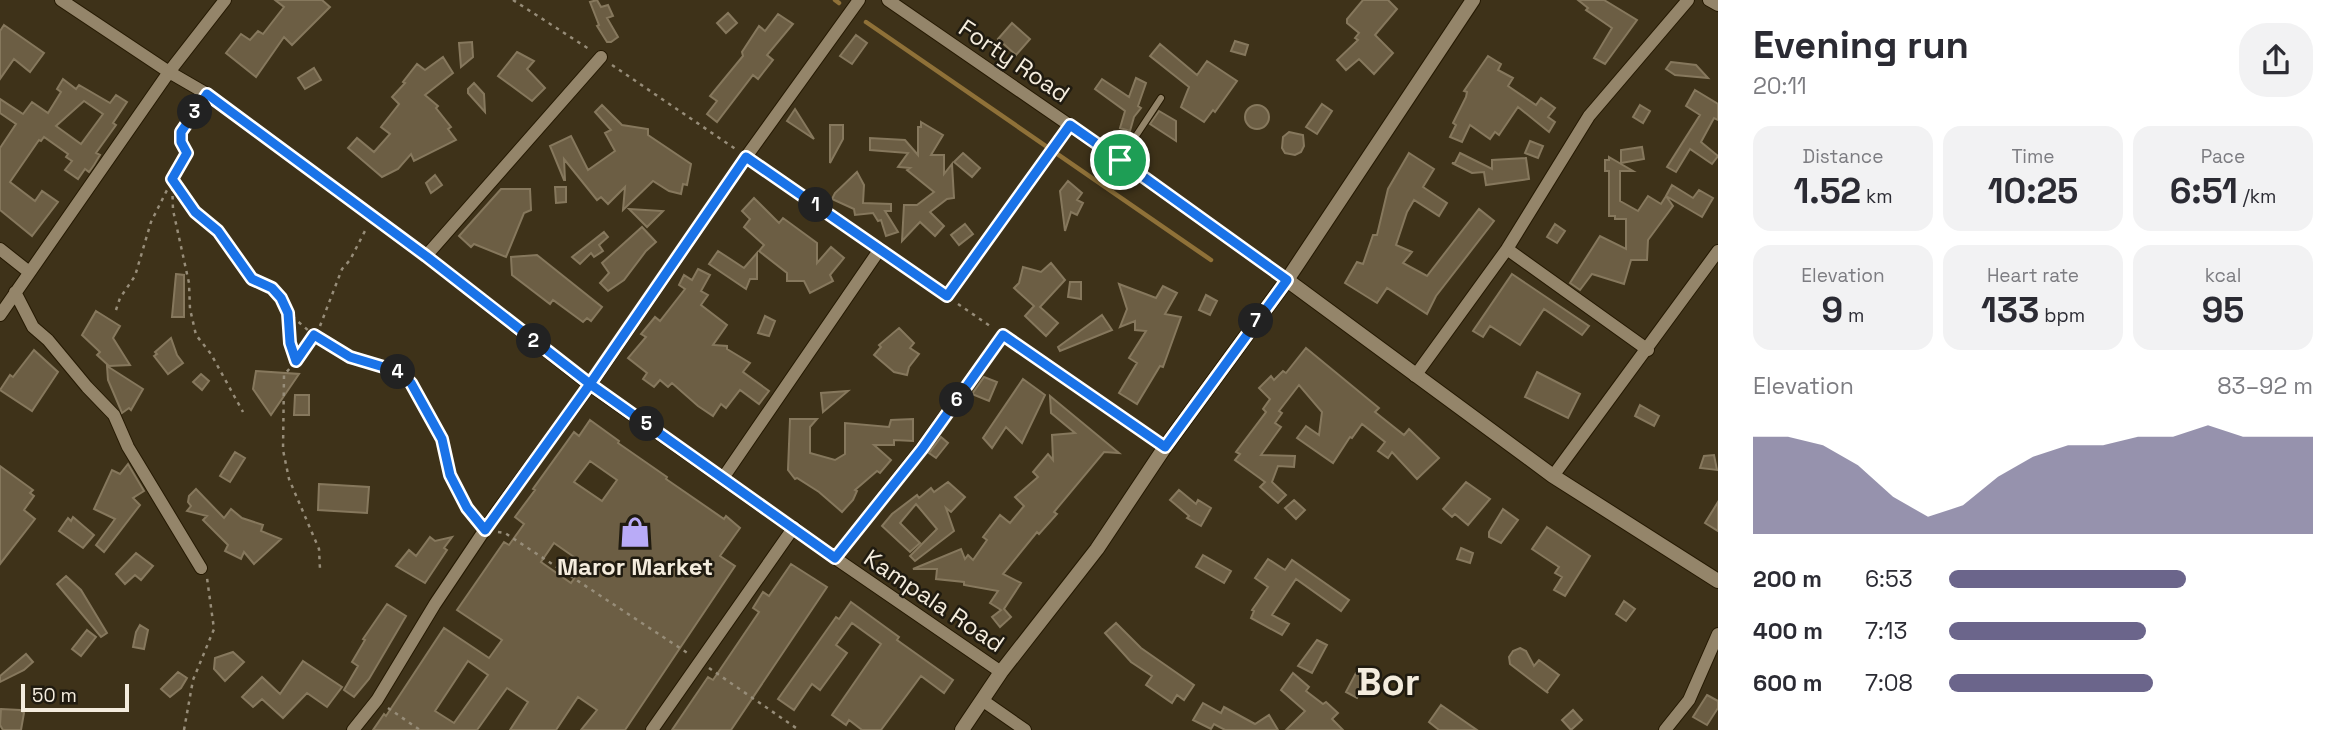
<!DOCTYPE html>
<html lang="en">
<head>
<meta charset="utf-8">
<style>
	:root { --surface:#fff; --page:#f2f2f3; --text:#2b2b33; --muted:#7c7c81; --accent:#6b658b }
	body { margin:0; font-family:"Space Grotesk",sans-serif; background:var(--page); color:var(--text); height:100vh; display:flex; flex-direction:column; font-size:26px; white-space:nowrap }
	* { box-sizing:border-box; margin:0 }
	p { font-size:23px; color:var(--muted) }
	.icon { flex:none; width:38px; height:38px; fill:none; stroke:currentColor; stroke-width:2; stroke-linecap:round; stroke-linejoin:round }
	.map { position:relative; flex:1; overflow:hidden }
	.details { display:flex; flex-direction:column; background:var(--surface); width:630px }
	.details>* { flex:none }
	.scale { position:absolute; left:21px; bottom:18px; width:108px; box-sizing:border-box; padding-left:7px; border:4px solid #f4ecdd; border-top:0; font-size:19px; line-height:24px; white-space:nowrap; color:#f4ecdd; -webkit-text-stroke:5px #201b10; paint-order:stroke }
	.pin { position:absolute; display:grid; place-items:center; width:60px; height:60px; color:#fff; margin:-30px; border:4px solid #fff; border-radius:50%; box-shadow:0 2px 7px #0007 }
	.km { position:absolute; width:35px; height:35px; margin:-18px; border-radius:50%; background:#222; color:#fff; font-size:19px; line-height:35px; text-align:center }
	.round { display:grid; place-items:center; flex:none; width:74px; height:74px; border-radius:28px; background:var(--page) }
	.headline { display:flex; align-items:center; justify-content:space-between; height:119px; padding:0 35px }
	h1 { font-size:38px; font-weight:700; line-height:52px }
	.stats { display:grid; grid-template-columns:repeat(3,1fr); gap:10px; height:119px; padding:7px 35px }
	.stats div { display:grid; align-content:center; border-radius:18px; background:var(--page); text-align:center }
	.stats b { font-size:35px; font-weight:700 }
	.stats small { font-size:19px; font-weight:400 }
	.stats p { font-size:19px }
	.chart { height:196px; padding:14px 35px }
	.chart p { display:flex; justify-content:space-between }
	.chart svg { width:100%; height:126px; margin-top:7px; fill:var(--accent); opacity:.7 }
	ul { padding:0 35px; list-style:none; font-size:23px }
	li { display:grid; grid-template-columns:112px 84px 1fr; align-items:center; height:52px }
	li i { height:18px; border-radius:9px; background:var(--accent) }
	main { display:flex; flex:1; min-height:0 }
	.map>svg:first-child { display:block }
	.lines { fill:none; stroke-linecap:round; stroke-linejoin:round }
	.stream { stroke:#8f7138; stroke-width:4.5 }
	.building { fill:#6c5e44; stroke:#86785d; stroke-width:2; fill-rule:evenodd }
	.service-casing { stroke:#251902; stroke-width:8 }
	.minor-casing { stroke:#251902; stroke-width:14 }
	.tertiary-casing { stroke:#251902; stroke-width:16 }
	.path { stroke:#978d79; stroke-width:2.5; stroke-dasharray:3.5 5; stroke-linecap:butt }
	.service { stroke:#94856a; stroke-width:6 }
	.minor { stroke:#94856a; stroke-width:12 }
	.tertiary { stroke:#94856a; stroke-width:14 }
	.route-casing { stroke:#fff; stroke-width:14 }
	.route { stroke:#1a73e8; stroke-width:9 }
	.labels { text-anchor:middle; stroke-width:5; stroke-linejoin:round; paint-order:stroke }
	.street-label { font-size:24px; fill:#f4ecdd; stroke:#201b10 }
	.poi-label { font-size:24px; font-weight:bold; fill:#f4ecdd; stroke:#201b10 }
	.town-label { font-size:38px; font-weight:bold; fill:#f4ecdd; stroke:#201b10 }
</style>
</head>
<body>
<main>
<div class="map">
<svg width="1718" height="730" viewBox="0 0 1718 730">
	<rect width="100%" height="100%" fill="#3e3219"/>
	<g class="lines">
		<path class="stream" d="M 835,0 L 839,3
			M 866,22 L 1211,260"/>
	</g>
	<path class="building" d="M 275,0 L 322,0 L 330,7 L 292,45 L 284,37 L 256,77 L 226,53 L 241,34 L 250,40 L 258,31 L 263,34 L 284,7 Z
		M 597,0 L 601,7 L 608,5 L 613,16 L 607,18 L 618,37 L 611,42 L 607,42 L 597,26 L 599,25 L 590,2 Z
		M 1363,0 L 1388,0 L 1397,9 L 1375,35 L 1393,53 L 1374,74 L 1359,59 L 1346,70 L 1337,60 L 1358,40 L 1355,38 L 1359,33 L 1347,23 L 1347,19 Z
		M 1578,0 L 1604,0 L 1637,20 L 1605,64 L 1594,58 L 1612,28 L 1586,10 L 1588,8 Z
		M 728,13 L 737,23 L 726,33 L 717,23 Z
		M 778,14 L 793,24 L 767,55 L 773,60 L 758,79 L 753,75 L 717,122 L 707,114 L 717,101 L 710,96 L 743,56 L 742,52 L 759,26 L 765,31 Z
		M 1012,23 L 1030,39 L 1016,55 L 998,39 Z
		M 4,25 L 44,53 L 30,72 L 14,59 L 0,79 L 0,31 Z
		M 856,35 L 867,43 L 852,64 L 840,56 Z
		M 1235,41 L 1248,45 L 1245,55 L 1231,51 Z
		M 472,42 L 473,57 L 461,67 L 459,43 Z
		M 1160,44 L 1197,75 L 1207,61 L 1237,81 L 1215,112 L 1213,110 L 1204,122 L 1181,107 L 1189,87 L 1150,56 Z
		M 517,52 L 534,61 L 527,69 L 545,88 L 532,101 L 498,76 Z
		M 1488,56 L 1501,64 L 1498,70 L 1513,78 L 1508,86 L 1536,105 L 1541,98 L 1555,108 L 1548,117 L 1555,122 L 1549,132 L 1518,107 L 1499,135 L 1495,132 L 1490,139 L 1470,125 L 1462,142 L 1450,137 L 1456,125 L 1453,123 L 1466,97 L 1467,92 L 1464,91 Z
		M 443,57 L 453,73 L 425,95 L 438,106 L 436,108 L 451,127 L 448,129 L 456,140 L 414,161 L 411,154 L 398,169 L 382,177 L 348,148 L 357,138 L 374,152 L 390,134 L 381,127 L 399,104 L 392,97 L 405,83 L 403,82 L 417,64 L 425,70 Z
		M 1671,62 L 1696,65 L 1708,78 L 1675,75 L 1666,69 Z
		M 314,68 L 321,80 L 305,89 L 298,78 Z
		M 1136,78 L 1146,83 L 1138,106 L 1141,108 L 1134,117 L 1130,131 L 1120,128 L 1125,111 L 1095,89 L 1102,79 L 1129,97 Z
		M 63,79 L 76,89 L 79,85 L 110,103 L 116,95 L 127,102 L 113,123 L 116,125 L 96,153 L 100,155 L 94,165 L 89,172 L 85,169 L 78,179 L 65,170 L 72,161 L 66,157 L 68,154 L 44,137 L 41,141 L 39,140 L 10,182 L 35,201 L 42,191 L 58,202 L 32,236 L 0,210 L 0,148 L 16,124 L 0,113 L 0,99 L 23,114 L 32,102 L 48,113 L 61,92 L 57,89 ZM 84,101 L 103,114 L 81,144 L 56,126 Z
		M 474,83 L 484,94 L 485,112 L 468,93 L 468,89 Z
		M 1695,90 L 1718,104 L 1718,120 L 1714,118 L 1701,142 L 1718,156 L 1712,164 L 1690,149 L 1676,172 L 1667,167 L 1700,115 L 1686,106 Z
		M 1322,104 L 1332,111 L 1317,134 L 1306,127 Z
		M1245 117a12 12 0 1 1 24 0a12 12 0 1 1-24 0Z
		M 602,105 L 622,125 L 648,129 L 648,135 L 691,164 L 687,185 L 683,184 L 681,194 L 669,191 L 653,181 L 623,210 L 625,187 L 608,204 L 601,197 L 597,200 L 564,159 L 565,180 L 564,180 L 550,146 L 571,136 L 588,170 L 615,151 L 605,133 L 611,130 L 595,112 Z
		M 1640,105 L 1650,111 L 1643,123 L 1633,117 Z
		M 795,109 L 814,139 L 787,121 Z
		M 1159,111 L 1176,121 L 1176,141 L 1150,124 Z
		M 921,122 L 943,135 L 931,155 L 944,155 L 944,174 L 952,164 L 954,198 L 947,199 L 930,212 L 944,226 L 935,236 L 920,222 L 902,241 L 904,205 L 917,205 L 934,192 L 907,170 L 910,168 L 898,167 L 908,153 L 870,150 L 870,138 L 905,140 L 918,155 L 918,127 L 921,127 Z
		M 830,125 L 843,125 L 843,139 L 830,163 Z
		M 1289,132 L 1303,135 L 1304,146 L 1301,152 L 1295,155 L 1285,153 L 1282,148 L 1283,137 Z
		M 1530,141 L 1543,146 L 1538,158 L 1525,153 Z
		M 1642,147 L 1644,159 L 1621,163 L 1621,150 Z
		M 963,153 L 980,168 L 972,177 L 954,162 Z
		M 1409,153 L 1434,169 L 1423,187 L 1447,203 L 1439,216 L 1414,200 L 1407,212 L 1396,245 L 1412,252 L 1403,263 L 1427,276 L 1479,209 L 1494,221 L 1436,296 L 1427,314 L 1387,288 L 1377,303 L 1345,283 L 1357,262 L 1363,264 L 1373,235 L 1377,235 L 1388,189 Z
		M 1460,153 L 1492,169 L 1492,160 L 1526,158 L 1529,179 L 1486,185 L 1484,172 L 1472,173 L 1452,163 L 1455,163 Z
		M 1609,157 L 1633,171 L 1620,171 L 1620,201 L 1638,211 L 1648,196 L 1661,204 L 1666,196 L 1673,206 L 1648,240 L 1647,260 L 1631,260 L 1624,284 L 1592,274 L 1580,290 L 1570,283 L 1600,236 L 1626,249 L 1626,219 L 1615,219 L 1615,216 L 1609,216 L 1609,171 L 1605,171 L 1605,160 L 1609,160 Z
		M 857,172 L 864,185 L 863,203 L 891,204 L 891,211 L 885,211 L 898,232 L 886,236 L 881,220 L 878,221 L 873,213 L 855,215 L 854,209 L 832,199 L 835,193 Z
		M 435,175 L 442,185 L 431,193 L 426,183 Z
		M 1068,181 L 1082,193 L 1077,200 L 1083,203 L 1077,215 L 1071,212 L 1065,231 L 1060,191 Z
		M 1672,185 L 1693,198 L 1699,190 L 1713,198 L 1702,217 L 1666,196 Z
		M 555,187 L 566,187 L 566,202 L 556,203 Z
		M 501,189 L 530,189 L 531,210 L 524,213 L 506,257 L 474,244 L 471,247 L 459,236 Z
		M 754,198 L 779,223 L 783,218 L 817,243 L 817,263 L 831,247 L 844,258 L 830,275 L 833,281 L 810,293 L 804,281 L 787,281 L 787,273 L 759,251 L 764,245 L 744,227 L 750,219 L 742,211 Z
		M 629,209 L 663,211 L 647,227 Z
		M 965,224 L 973,234 L 959,245 L 951,235 Z
		M 1555,224 L 1565,231 L 1557,243 L 1547,237 Z
		M 642,227 L 656,242 L 646,251 L 624,280 L 608,291 L 600,283 L 609,273 L 602,263 Z
		M 604,232 L 608,237 L 599,245 L 603,251 L 594,257 L 591,253 L 580,264 L 572,257 Z
		M 718,251 L 744,268 L 757,253 L 757,279 L 750,279 L 746,289 L 709,264 Z
		M 537,255 L 602,307 L 591,321 L 587,318 L 583,322 L 553,300 L 550,304 L 512,275 L 511,257 Z
		M 1051,263 L 1065,280 L 1040,307 L 1058,323 L 1046,336 L 1025,316 L 1034,306 L 1014,288 L 1019,283 L 1023,267 L 1041,272 Z
		M 698,269 L 710,275 L 701,291 L 708,295 L 701,305 L 727,325 L 713,345 L 727,346 L 727,349 L 750,363 L 743,372 L 769,391 L 759,404 L 740,390 L 726,408 L 721,404 L 713,416 L 698,406 L 672,383 L 668,387 L 660,380 L 654,387 L 643,379 L 647,373 L 628,358 L 646,337 L 641,334 L 655,317 L 660,321 L 685,289 L 679,285 L 684,275 L 692,280 Z
		M 176,274 L 184,275 L 184,317 L 172,317 Z
		M 1512,274 L 1589,326 L 1582,335 L 1544,309 L 1520,345 L 1490,326 L 1483,337 L 1473,331 Z
		M 1070,282 L 1081,282 L 1081,299 L 1068,297 Z
		M 1119,284 L 1156,298 L 1163,286 L 1177,293 L 1165,314 L 1181,317 L 1163,367 L 1160,366 L 1137,404 L 1119,393 L 1137,363 L 1129,358 L 1146,331 L 1135,330 L 1135,321 L 1120,327 L 1127,309 Z
		M 1206,295 L 1217,301 L 1210,315 L 1199,310 Z
		M 96,311 L 120,326 L 113,338 L 130,365 L 109,366 L 97,355 L 100,352 L 82,335 Z
		M 1102,315 L 1112,330 L 1060,351 L 1058,347 Z
		M 765,316 L 775,321 L 769,336 L 758,333 Z
		M 899,328 L 914,343 L 910,348 L 919,354 L 909,367 L 907,375 L 894,372 L 874,355 L 881,347 L 879,345 Z
		M 171,338 L 177,355 L 183,363 L 168,374 L 154,356 L 157,354 L 155,352 Z
		M 1306,348 L 1379,408 L 1375,412 L 1404,435 L 1409,429 L 1439,458 L 1417,479 L 1392,452 L 1388,458 L 1378,451 L 1385,442 L 1362,424 L 1352,438 L 1350,437 L 1333,463 L 1297,438 L 1306,426 L 1319,435 L 1322,412 L 1299,385 L 1279,411 L 1282,413 L 1275,423 L 1281,427 L 1261,455 L 1295,456 L 1294,467 L 1278,466 L 1272,482 L 1286,495 L 1278,503 L 1260,487 L 1265,482 L 1235,460 L 1240,454 L 1236,452 L 1266,412 L 1263,409 L 1270,399 L 1259,388 L 1271,376 L 1274,380 L 1283,371 L 1286,373 Z
		M 34,350 L 58,372 L 32,411 L 0,390 L 10,375 L 13,377 Z
		M 107,366 L 143,389 L 131,410 L 129,408 L 122,413 L 120,408 L 108,380 Z
		M 256,371 L 299,374 L 271,415 L 253,389 Z
		M 1537,372 L 1580,394 L 1568,418 L 1525,397 Z
		M 201,374 L 209,381 L 202,390 L 193,382 Z
		M 984,377 L 997,382 L 989,401 L 972,394 Z
		M 1023,379 L 1045,395 L 1022,443 L 1006,427 L 992,448 L 983,438 Z
		M 848,391 L 823,412 L 821,393 Z
		M 295,395 L 309,395 L 309,415 L 294,415 Z
		M 1050,396 L 1119,453 L 1104,452 L 1054,512 L 1057,514 L 1039,534 L 1037,532 L 1003,574 L 1021,583 L 1004,609 L 1011,617 L 1000,627 L 992,617 L 1001,610 L 990,603 L 998,591 L 964,585 L 964,582 L 936,579 L 937,569 L 913,569 L 961,549 L 965,559 L 968,555 L 973,560 L 987,540 L 983,537 L 1000,515 L 1010,523 L 1024,506 L 1015,497 L 1038,477 L 1033,472 L 1048,454 L 1053,460 L 1052,435 L 1075,433 L 1051,413 Z
		M 1640,405 L 1659,416 L 1654,426 L 1635,416 Z
		M 790,419 L 817,419 L 810,427 L 810,453 L 835,460 L 845,454 L 845,423 L 889,427 L 891,420 L 913,419 L 913,441 L 894,440 L 894,445 L 874,445 L 891,460 L 880,473 L 877,471 L 855,490 L 857,491 L 853,500 L 842,512 L 819,492 L 797,478 L 795,479 L 788,470 Z
		M 590,420 L 619,441 L 618,443 L 667,477 L 666,479 L 724,519 L 726,516 L 740,528 L 720,556 L 735,566 L 625,730 L 581,730 L 597,710 L 578,697 L 556,730 L 510,730 L 528,702 L 507,688 L 477,730 L 373,730 L 384,714 L 386,716 L 444,628 L 489,658 L 502,640 L 457,610 L 504,542 L 509,545 L 524,524 L 515,517 L 535,490 L 533,489 L 574,432 L 579,436 ZM 590,461 L 617,480 L 602,501 L 574,482 ZM 554,543 L 584,564 L 571,583 L 541,562 ZM 468,661 L 488,675 L 454,723 L 435,711 Z
		M 941,437 L 948,443 L 936,458 L 929,453 Z
		M 235,452 L 245,458 L 230,482 L 220,476 Z
		M 1714,455 L 1717,470 L 1700,468 L 1704,456 Z
		M 128,464 L 144,491 L 133,498 L 140,505 L 104,552 L 96,545 L 115,519 L 94,509 L 112,470 L 120,474 Z
		M 0,466 L 33,490 L 30,493 L 34,496 L 24,510 L 35,519 L 0,564 Z
		M 948,482 L 965,497 L 951,512 L 946,508 L 954,531 L 915,561 L 910,556 L 937,529 L 916,504 L 900,523 L 920,543 L 910,552 L 882,526 L 892,514 L 917,495 L 919,498 L 931,488 L 934,492 Z
		M 1466,482 L 1490,499 L 1468,525 L 1455,514 L 1452,517 L 1443,509 Z
		M 319,484 L 369,487 L 367,513 L 318,510 Z
		M 196,489 L 224,518 L 231,509 L 242,518 L 263,525 L 261,531 L 281,539 L 254,564 L 244,552 L 241,559 L 225,551 L 228,545 L 203,520 L 207,516 L 187,511 L 191,506 L 188,502 L 189,496 Z
		M 1179,490 L 1196,504 L 1198,500 L 1211,508 L 1201,526 L 1187,518 L 1189,516 L 1170,500 Z
		M 1294,500 L 1305,510 L 1296,519 L 1285,508 Z
		M 1718,502 L 1718,531 L 1705,523 Z
		M 1503,509 L 1518,520 L 1501,543 L 1489,537 L 1489,532 Z
		M 73,517 L 94,535 L 83,548 L 59,531 L 68,518 L 71,521 Z
		M 1547,527 L 1590,556 L 1565,596 L 1554,590 L 1562,577 L 1555,573 L 1559,567 L 1532,549 Z
		M 430,537 L 435,541 L 452,537 L 444,548 L 447,550 L 425,583 L 396,566 L 409,550 L 416,556 Z
		M 1461,548 L 1473,553 L 1470,563 L 1457,559 Z
		M 136,553 L 153,566 L 141,580 L 135,575 L 125,584 L 116,574 Z
		M 1203,555 L 1231,571 L 1224,583 L 1196,567 Z
		M 1268,559 L 1285,570 L 1292,560 L 1349,600 L 1341,611 L 1296,579 L 1272,615 L 1289,624 L 1282,635 L 1251,618 L 1254,611 L 1252,610 L 1268,587 L 1255,578 Z
		M 791,564 L 827,587 L 731,730 L 672,730 L 708,677 L 713,680 L 759,612 L 753,608 L 763,592 L 769,596 Z
		M 66,576 L 81,590 L 107,633 L 101,637 L 57,584 Z
		M 1624,601 L 1635,609 L 1626,621 L 1616,614 Z
		M 851,602 L 899,637 L 897,640 L 953,680 L 944,693 L 921,676 L 881,730 L 862,730 L 849,720 L 846,725 L 832,715 L 881,644 L 852,623 L 836,645 L 847,653 L 820,690 L 812,684 L 794,710 L 778,699 L 836,617 L 839,619 Z
		M 387,604 L 406,616 L 369,679 L 354,697 L 344,690 L 358,666 L 352,662 L 365,640 L 363,639 Z
		M 1116,623 L 1141,648 L 1194,685 L 1184,700 L 1177,695 L 1172,703 L 1146,685 L 1152,676 L 1131,662 L 1105,633 Z
		M 140,625 L 148,630 L 144,649 L 133,647 L 136,632 Z
		M 87,630 L 96,637 L 81,656 L 72,649 Z
		M 1317,640 L 1327,645 L 1312,673 L 1298,666 Z
		M 1520,648 L 1526,651 L 1534,666 L 1539,660 L 1559,675 L 1547,691 L 1548,693 L 1510,664 L 1509,657 L 1513,651 Z
		M 233,652 L 244,662 L 225,681 L 214,669 L 215,658 Z
		M 26,654 L 33,662 L 24,670 L 0,682 L 0,676 Z
		M 303,661 L 342,687 L 327,707 L 307,693 L 283,718 L 262,699 L 253,707 L 242,697 L 262,677 L 280,694 Z
		M 178,672 L 187,678 L 181,688 L 170,697 L 161,689 Z
		M 1293,673 L 1309,687 L 1306,691 L 1323,704 L 1326,702 L 1338,713 L 1332,719 L 1343,730 L 1286,730 L 1305,711 L 1281,690 Z
		M 1356,673 L 1370,673 L 1357,698 L 1346,692 Z
		M 1707,695 L 1718,701 L 1718,708 L 1707,725 L 1693,717 Z
		M 1203,703 L 1221,713 L 1224,707 L 1255,724 L 1269,715 L 1278,730 L 1225,730 L 1214,724 L 1211,729 L 1193,720 Z
		M 1441,705 L 1477,730 L 1439,730 L 1429,722 Z
		M 1,709 L 20,710 L 24,713 L 21,730 L 3,730 L 0,725 Z
		M 1573,710 L 1582,720 L 1571,730 L 1562,720 Z"/>
	<g class="lines">
		<defs>
			<path id="service" d="M 1120,160 L 1161,98"/>
			<path id="minor" d="M 61,0 L 169,72 L 207,94 L 426,256 L 590,385 L 835,558 L 1001,672
				M 888,0 L 1120,160 L 1287,280
				M 1709,0 L 1718,5
				M 0,249 L 29,272
				M 1507,249 L 1648,350
				M 426,256 L 601,57
				M 15,292 L 33,327 L 48,340 L 87,387 L 114,415 L 128,447 L 201,568
				M 947,296 L 1070,125
				M 0,315 L 169,72 L 225,0
				M 1415,376 L 1507,249 L 1589,116 L 1688,0
				M 1553,476 L 1718,251
				M 723,478 L 880,249
				M 835,558 L 922,448 L 1003,335
				M 982,700 L 1025,730
				M 353,730 L 377,700 L 435,604 L 496,513 L 590,385 L 746,157 L 859,0
				M 652,730 L 794,527
				M 1665,730 L 1689,700 L 1718,634"/>
			<path id="tertiary" d="M 1287,280 L 1553,476 L 1718,581
				M 962,730 L 1001,672 L 1097,549 L 1165,447 L 1287,280 L 1473,0"/>
		</defs>
		<use href="#service" class="service-casing"/>
		<use href="#minor" class="minor-casing"/>
		<use href="#tertiary" class="tertiary-casing"/>
		<path class="path" d="M 513,0 L 589,49
			M 612,65 L 737,150
			M 201,104 C 188,124 174,130 187,153 L 172,179 L 195,212 L 218,231 L 252,279 L 272,288 L 281,298 L 288,313 L 316,337 L 350,357 L 397,371 L 411,383 L 442,439 L 450,475 L 467,508 L 476,518
			M 757,164 L 869,242
			M 172,179 L 173,210 L 189,283 L 190,309 L 196,335 L 211,354 L 243,412
			M 889,256 L 935,288
			M 958,304 L 993,328
			M 116,310 L 120,298 L 135,276 L 151,222 L 171,182
			M 288,313 L 290,343 L 296,361 L 284,375 L 283,450 L 289,479 L 319,549 L 320,569
			M 1012,342 L 1154,440
			M 296,361 L 320,326 L 342,269 L 350,260 L 366,229
			M 498,532 L 505,533 L 689,654
			M 709,668 L 799,730
			M 388,708 L 420,730
			M 184,730 L 193,680 L 214,629 L 207,578"/>
		<use href="#service" class="service"/>
		<use href="#minor" class="minor"/>
		<use href="#tertiary" class="tertiary"/>
	</g>
	<g class="lines">
		<defs>
			<path id="route" d="M 1120,160 L 1070,125 L 947,296 L 746,157 L 590,384 L 426,256 L 207,94 L 181,132 L 181,142 L 187,153 L 172,179 L 195,212 L 218,231 L 252,279 L 272,288 L 281,298 L 288,313 L 290,343 L 296,361 L 314,335 L 350,357 L 397,371 L 411,383 L 442,439 L 450,475 L 467,508 L 485,530 L 590,384 L 835,558 L 922,449 L 1003,335 L 1165,447 L 1287,280 L 1120,160"/>
		</defs>
		<use href="#route" class="route-casing"/>
		<use href="#route" class="route"/>
	</g>
	<defs>
		<symbol id="shop-bare" viewBox="-9 -9 18 18"><path d="M-5-2.5h2.3a2.7 3.5 0 0 1 5.4 0H5L5.5 6h-11ZM-1.5-2.5h3a1.5 2.3 0 0 0-3 0Z" fill="#b9abf7" stroke="#201b10" stroke-width="2.5" paint-order="stroke"/></symbol>
	</defs>
	<g fill-rule="evenodd">
		<use href="#shop-bare" x="613" y="510" width="44" height="44"/>
	</g>
	<g class="labels">
		<g class="street-label">
			<text transform="translate(1014 61) rotate(34)" y="8">Forty Road</text>
			<text transform="translate(934 601) rotate(34)" y="8">Kampala Road</text>
		</g>
		<g class="poi-label">
			<text x="635" y="575">Maror Market</text>
		</g>
		<g class="town-label">
			<text x="1388" y="695">Bor</text>
		</g>
	</g>
</svg>
<div class="scale">50 m</div>
<div class="pin" style="left:1120px;top:160px;background:#1e9e55"><svg class="icon" aria-label="arrive" viewBox="0 0 24 24"><path d="M6 21V4h12l-3 4 3 4H6"/></svg></div>
<b class="km" style="left:816px;top:205px">1</b>
<b class="km" style="left:534px;top:341px">2</b>
<b class="km" style="left:195px;top:112px">3</b>
<b class="km" style="left:398px;top:372px">4</b>
<b class="km" style="left:647px;top:424px">5</b>
<b class="km" style="left:957px;top:400px">6</b>
<b class="km" style="left:1256px;top:321px">7</b>
</div>
<section class="details">
<div class="headline"><div><h1>Evening run</h1><p>20:11</p></div><a class="round"><svg class="icon" aria-label="share" viewBox="0 0 24 24"><path d="M12 15V3M7 8l5-5 5 5M5 13v7h14v-7"/></svg></a></div>
<div class="stats">
<div><p>Distance</p><b>1.52<small> km</small></b></div>
<div><p>Time</p><b>10:25</b></div>
<div><p>Pace</p><b>6:51<small> /km</small></b></div>
</div>
<div class="stats">
<div><p>Elevation</p><b>9<small> m</small></b></div>
<div><p>Heart rate</p><b>133<small> bpm</small></b></div>
<div><p>kcal</p><b>95</b></div>
</div>
<div class="chart"><p><span>Elevation</span>83–92 m</p>
<svg viewBox="0 0 160 44" preserveAspectRatio="none"><path d="M0 44V10L10 10L20 13L30 20L40 31L50 38L60 34L70 24L80 17L90 13L100 13L110 10L120 10L130 6L140 10L150 10L160 10V44z"/></svg>
</div>
<ul>
<li><b>200 m</b>6:53<i style="width:65%"></i></li>
<li><b>400 m</b>7:13<i style="width:54%"></i></li>
<li><b>600 m</b>7:08<i style="width:56%"></i></li>
</ul>
</section>
</main>
</body>
</html>
